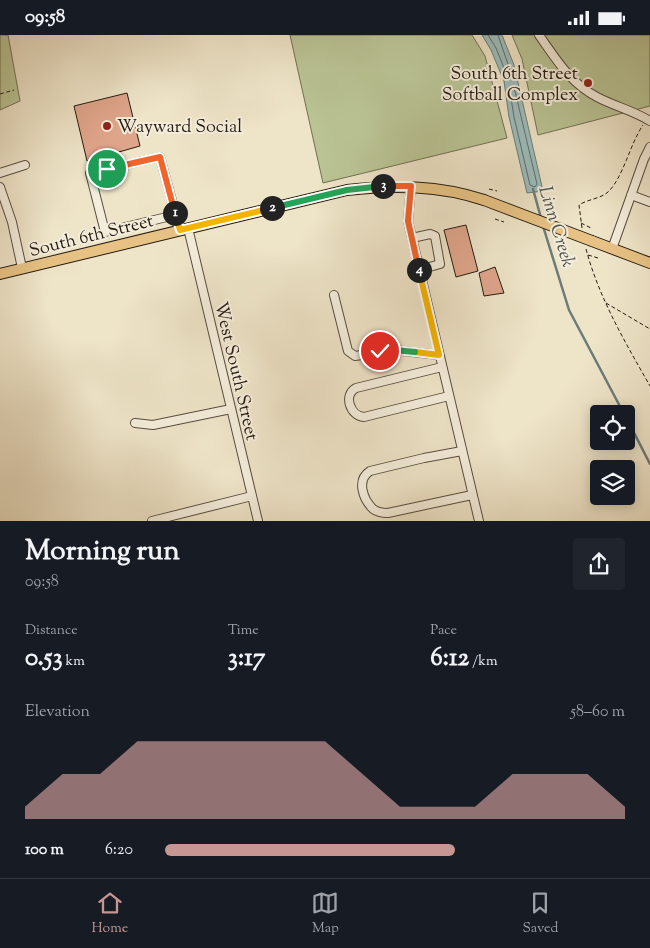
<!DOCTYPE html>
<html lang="en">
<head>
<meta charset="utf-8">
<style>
	:root { --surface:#171b24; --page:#20242c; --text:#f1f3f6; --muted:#9ea1a6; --line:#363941; --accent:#c59692 }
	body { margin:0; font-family:"Sorts Mill Goudy",serif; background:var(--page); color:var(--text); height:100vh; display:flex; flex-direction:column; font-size:19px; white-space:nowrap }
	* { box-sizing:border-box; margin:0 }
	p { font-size:16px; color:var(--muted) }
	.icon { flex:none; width:28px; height:28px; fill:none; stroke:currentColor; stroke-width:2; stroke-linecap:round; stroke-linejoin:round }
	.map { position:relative; height:486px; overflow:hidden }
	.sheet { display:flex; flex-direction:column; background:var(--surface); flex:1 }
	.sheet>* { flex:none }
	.tools { position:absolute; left:590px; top:370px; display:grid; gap:10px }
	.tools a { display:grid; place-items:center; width:45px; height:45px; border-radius:5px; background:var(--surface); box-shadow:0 2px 12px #0003; font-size:25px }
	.pin { position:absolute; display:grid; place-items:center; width:42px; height:42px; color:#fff; margin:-21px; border:2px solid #fff; border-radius:50%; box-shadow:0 1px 5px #0007 }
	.km { position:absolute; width:25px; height:25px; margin:-12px; border-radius:50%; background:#222; color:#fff; font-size:14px; line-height:25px; text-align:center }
	.round { display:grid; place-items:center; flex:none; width:52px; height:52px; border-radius:5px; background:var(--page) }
	.head { display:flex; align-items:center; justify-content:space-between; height:85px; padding:0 25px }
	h1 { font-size:28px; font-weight:700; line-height:38px }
	.metrics { display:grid; grid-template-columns:repeat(3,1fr); gap:8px; height:85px; padding:5px 25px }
	.metrics div { display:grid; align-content:center }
	.metrics b { font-size:25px; font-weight:700 }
	.metrics small { font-size:14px; font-weight:400 }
	.metrics p { font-size:14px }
	.chart { height:140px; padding:10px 25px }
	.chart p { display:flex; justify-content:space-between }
	.chart svg { width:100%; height:90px; margin-top:5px; fill:var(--accent); opacity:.7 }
	ul { padding:0 25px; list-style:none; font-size:16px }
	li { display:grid; grid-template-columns:80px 60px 1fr; align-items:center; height:38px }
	li i { height:12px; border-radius:6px; background:var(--accent) }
	.status { display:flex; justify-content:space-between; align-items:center; height:35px; padding:0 25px; background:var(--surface); direction:ltr }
	.status svg { height:14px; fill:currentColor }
	.dock { display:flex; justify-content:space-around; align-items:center; height:70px; border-top:1px solid var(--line); background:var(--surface); font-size:14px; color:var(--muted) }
	.dock a { display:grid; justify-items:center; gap:2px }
	.dock .on { color:var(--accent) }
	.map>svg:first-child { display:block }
	.green { fill:#bac495; stroke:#707054 }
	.water { fill:#9cbdbd; stroke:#6c7c79 }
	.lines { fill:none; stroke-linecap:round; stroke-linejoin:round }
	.shore { stroke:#606c68; stroke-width:1 }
	.stream { stroke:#6c7c79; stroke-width:2.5 }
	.building { fill:#dfa58b; stroke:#251b12 }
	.minor-casing { stroke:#574d40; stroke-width:10 }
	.major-casing { stroke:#251b12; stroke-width:12 }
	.path { stroke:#251b12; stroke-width:1; stroke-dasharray:4 2.5; stroke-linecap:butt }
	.minor { stroke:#f4eddb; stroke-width:8 }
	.major { stroke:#e7c284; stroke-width:10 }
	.major-bridge-casing { stroke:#251b12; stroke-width:12; stroke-linecap:butt }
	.major-bridge { stroke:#e7c284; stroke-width:10 }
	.split-1-casing { stroke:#fff; stroke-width:10 }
	.split-2-casing { stroke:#fff; stroke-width:10 }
	.split-3-casing { stroke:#fff; stroke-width:10 }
	.split-4-casing { stroke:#fff; stroke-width:10 }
	.split-5-casing { stroke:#fff; stroke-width:10 }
	.split-6-casing { stroke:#fff; stroke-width:10 }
	.split-1 { stroke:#f0652b; stroke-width:6 }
	.split-2 { stroke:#f5b400; stroke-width:6 }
	.split-3 { stroke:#22a559; stroke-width:6 }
	.split-4 { stroke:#f0652b; stroke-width:6 }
	.split-5 { stroke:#f5b400; stroke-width:6 }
	.split-6 { stroke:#22a559; stroke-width:6 }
	.poi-dot { fill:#8f2418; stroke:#f4eddb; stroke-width:2 }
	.labels { text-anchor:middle; stroke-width:4; stroke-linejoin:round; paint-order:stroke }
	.poi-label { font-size:18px; fill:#251b12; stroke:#f4eddb; text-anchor:end }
	.street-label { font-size:18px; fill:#251b12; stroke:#f4eddb }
	.water-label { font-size:19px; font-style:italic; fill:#4f544e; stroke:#f4eddb }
</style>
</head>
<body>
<div class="status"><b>09:58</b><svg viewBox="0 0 49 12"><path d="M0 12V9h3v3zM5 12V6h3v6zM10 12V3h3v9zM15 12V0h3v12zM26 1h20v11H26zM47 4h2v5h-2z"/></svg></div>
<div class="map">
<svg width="650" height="486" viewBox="0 0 650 486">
	<rect width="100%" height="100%" fill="#eee4c8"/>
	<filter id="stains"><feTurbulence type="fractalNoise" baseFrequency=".004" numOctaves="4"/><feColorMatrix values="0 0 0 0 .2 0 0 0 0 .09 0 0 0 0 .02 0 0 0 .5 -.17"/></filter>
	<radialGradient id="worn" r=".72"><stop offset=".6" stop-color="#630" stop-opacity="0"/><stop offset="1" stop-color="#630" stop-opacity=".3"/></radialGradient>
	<path class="green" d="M 0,0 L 8,0 L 20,66 L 0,75 Z
		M 290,0 L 472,0 L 485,21 L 507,103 L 323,148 Z
		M 512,0 L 650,0 L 650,71 L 538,100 L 522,24 Z"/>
	<path class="water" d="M 482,0 L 502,0 L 514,30 L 543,156 L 527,158 L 509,82 L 504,46 L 491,15 Z"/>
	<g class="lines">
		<path class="shore" d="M 488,0 L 496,13 L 506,38 L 508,39 L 510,37 L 509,32 L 498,0
			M 513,54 L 515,56 L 537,149 L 535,152 L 530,150 L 514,82 L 510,57 Z"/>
		<path class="stream" d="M 533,154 L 541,183
			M 543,191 L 569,275 L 624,379
			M 626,382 L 650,429"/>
	</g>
	<path class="building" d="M 127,58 L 140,111 L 87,126 L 74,71 Z
		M 466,190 L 478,236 L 456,242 L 444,195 Z
		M 495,232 L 504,258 L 484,261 L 479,238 Z"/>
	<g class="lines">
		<defs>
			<path id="minor" d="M 539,0 C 556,24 570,48 597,62 C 614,71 634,76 650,86
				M 0,138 L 25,130
				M 411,151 L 408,186 L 479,486
				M 0,152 L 12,187 L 22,233
				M 631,160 L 650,167
				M 175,180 L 105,197 L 90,138 L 160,122 L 180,195
				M 188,193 L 258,486
				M 412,203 L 430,199 L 435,201 L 440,229 L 419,235
				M 612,214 L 644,124 L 650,112
				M 334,260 L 348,316 L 355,321 L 394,315 L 439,320
				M 442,332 L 356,353 C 343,360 350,381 364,382 L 449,361
				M 135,388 L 153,390 L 231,374
				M 462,416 L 424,423 L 370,436 C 356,445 363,464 373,474 C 377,477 383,478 388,478 L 472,460
				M 152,486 L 252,461"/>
			<path id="major" d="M 592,206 L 650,228
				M 0,239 L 347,155 C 393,150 439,150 484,165"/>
		</defs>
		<use href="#minor" class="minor-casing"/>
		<use href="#major" class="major-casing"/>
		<path class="path" d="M 0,59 L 14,55
			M 489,154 L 497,156
			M 495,184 L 504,187
			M 581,188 L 591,193
			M 582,193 L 579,170 C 588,164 600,164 608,157 C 623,143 630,109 643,90
			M 586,214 C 599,263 625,307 650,351
			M 588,220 L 598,223
			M 606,268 L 650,294"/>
		<use href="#minor" class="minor"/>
		<use href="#major" class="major"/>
		<defs>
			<path id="major-bridge" d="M 484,165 L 592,206"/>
		</defs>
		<use href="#major-bridge" class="major-bridge-casing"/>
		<use href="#major-bridge" class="major-bridge"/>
	</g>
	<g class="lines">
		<defs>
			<path id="split-1" d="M 107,134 L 160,122 L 175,178"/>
			<path id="split-2" d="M 175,178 L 180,195 L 272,173"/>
			<path id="split-3" d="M 272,173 L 347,155 L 383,151"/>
			<path id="split-4" d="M 383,151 L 411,151 L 408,186 L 419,235"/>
			<path id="split-5" d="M 415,317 L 439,320 L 419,235"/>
			<path id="split-6" d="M 380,316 L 394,315 L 415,317"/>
		</defs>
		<use href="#split-1" class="split-1-casing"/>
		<use href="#split-2" class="split-2-casing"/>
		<use href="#split-3" class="split-3-casing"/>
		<use href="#split-4" class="split-4-casing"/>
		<use href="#split-5" class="split-5-casing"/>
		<use href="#split-6" class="split-6-casing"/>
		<use href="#split-1" class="split-1"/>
		<use href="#split-2" class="split-2"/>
		<use href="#split-3" class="split-3"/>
		<use href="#split-4" class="split-4"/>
		<use href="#split-5" class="split-5"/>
		<use href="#split-6" class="split-6"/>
	</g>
	<g class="poi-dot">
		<circle cx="588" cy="48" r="5"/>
		<circle cx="107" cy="91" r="5"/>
	</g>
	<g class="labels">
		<g class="poi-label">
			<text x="578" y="44">South 6th Street<tspan x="578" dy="21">Softball Complex</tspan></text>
			<text x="117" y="97" text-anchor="start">Wayward Social</text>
		</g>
		<g class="street-label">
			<text transform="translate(91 200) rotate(-14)" y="6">South 6th Street</text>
			<text transform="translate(237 336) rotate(77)" y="6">West South Street</text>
		</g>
		<g class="water-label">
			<text transform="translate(558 191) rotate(73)" y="7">Linn Creek</text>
		</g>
	</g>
	<rect width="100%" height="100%" filter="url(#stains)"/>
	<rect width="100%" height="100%" fill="url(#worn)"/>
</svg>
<div class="tools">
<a><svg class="icon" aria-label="locate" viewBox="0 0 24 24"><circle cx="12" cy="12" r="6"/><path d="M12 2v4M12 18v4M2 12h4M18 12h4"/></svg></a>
<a><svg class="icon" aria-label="layers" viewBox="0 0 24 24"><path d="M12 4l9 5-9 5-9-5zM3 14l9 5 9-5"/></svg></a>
</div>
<div class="pin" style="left:107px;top:134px;background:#1e9e55"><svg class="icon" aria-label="arrive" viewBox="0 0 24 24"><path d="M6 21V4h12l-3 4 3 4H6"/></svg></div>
<div class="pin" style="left:380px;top:316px;background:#d93025"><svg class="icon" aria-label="check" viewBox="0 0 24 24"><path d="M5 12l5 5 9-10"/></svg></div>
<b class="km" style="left:175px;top:178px">1</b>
<b class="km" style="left:272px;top:173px">2</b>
<b class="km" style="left:383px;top:151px">3</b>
<b class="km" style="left:419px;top:235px">4</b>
</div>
<section class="sheet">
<div class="head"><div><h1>Morning run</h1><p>09:58</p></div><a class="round"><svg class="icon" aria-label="share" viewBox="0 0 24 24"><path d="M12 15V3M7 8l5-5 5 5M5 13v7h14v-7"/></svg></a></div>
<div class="metrics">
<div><p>Distance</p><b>0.53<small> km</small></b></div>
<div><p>Time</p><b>3:17</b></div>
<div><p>Pace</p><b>6:12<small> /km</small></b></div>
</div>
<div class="chart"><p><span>Elevation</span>58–60 m</p>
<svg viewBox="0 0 160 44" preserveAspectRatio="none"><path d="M0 44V38L10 22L20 22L30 6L40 6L50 6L60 6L70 6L80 6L90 22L100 38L110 38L120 38L130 22L140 22L150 22L160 38V44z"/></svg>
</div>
<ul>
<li><b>100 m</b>6:20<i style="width:63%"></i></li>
</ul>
</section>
<nav class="dock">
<a class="on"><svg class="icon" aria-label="home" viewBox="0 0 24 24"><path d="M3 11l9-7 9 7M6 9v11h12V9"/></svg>Home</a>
<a><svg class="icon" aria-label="map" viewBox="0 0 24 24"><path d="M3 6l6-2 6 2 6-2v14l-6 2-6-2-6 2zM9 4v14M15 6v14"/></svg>Map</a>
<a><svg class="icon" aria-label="saved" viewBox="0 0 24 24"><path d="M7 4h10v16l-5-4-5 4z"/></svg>Saved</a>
</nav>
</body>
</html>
